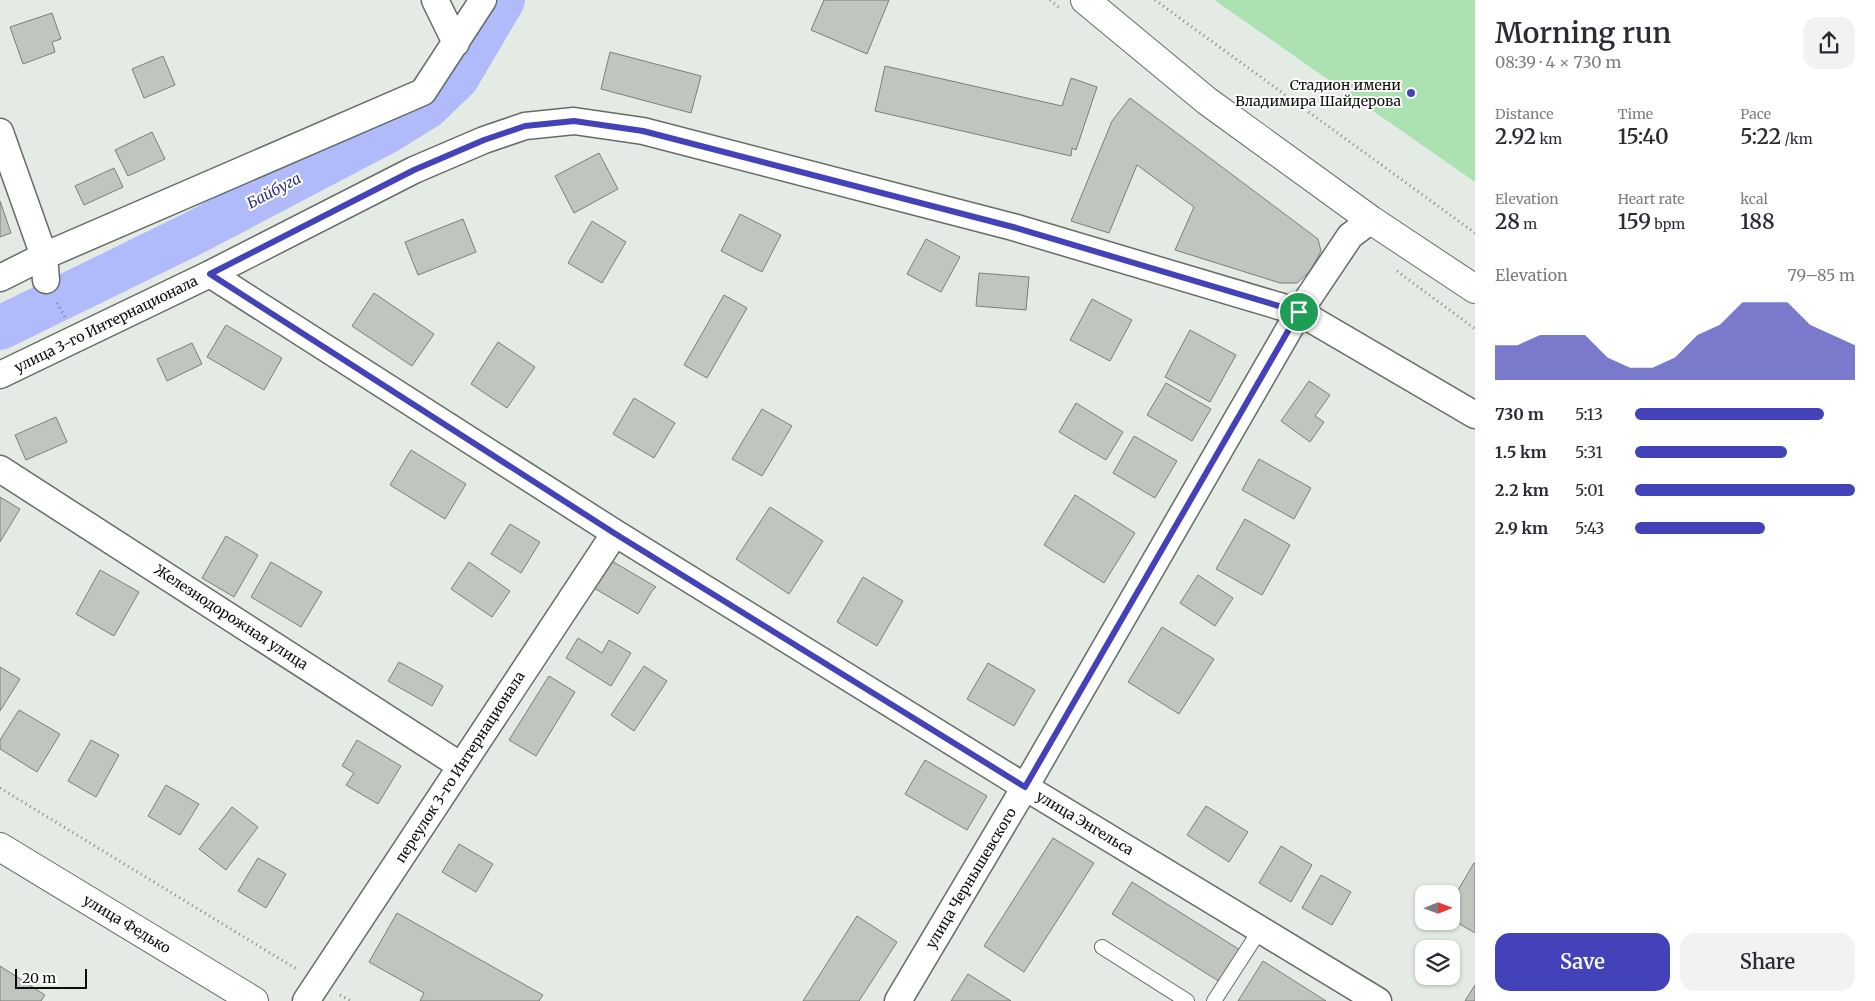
<!DOCTYPE html>
<html lang="en">
<head>
<meta charset="utf-8">
<style>
	:root { --surface:#fff; --page:#f2f2f3; --text:#2b2b33; --muted:#7c7c81; --accent:#4342b8 }
	body { margin:0; font-family:Merriweather,serif; background:var(--page); color:var(--text); height:100vh; display:flex; flex-direction:column; font-size:19px; white-space:nowrap }
	* { box-sizing:border-box; margin:0 }
	p { font-size:16px; color:var(--muted) }
	.icon { flex:none; width:28px; height:28px; fill:none; stroke:currentColor; stroke-width:2; stroke-linecap:round; stroke-linejoin:round }
	.map { position:relative; flex:1; overflow:hidden }
	.sheet { display:flex; flex-direction:column; background:var(--surface); width:400px }
	.sheet>* { flex:none }
	.needle { width:32px; rotate:89deg }
	.buttons { position:absolute; left:1415px; top:885px; display:grid; gap:10px }
	.buttons a { display:grid; place-items:center; width:45px; height:45px; border-radius:10px; background:var(--surface); box-shadow:0 1px 4px #0004; font-size:25px }
	.scale { position:absolute; left:15px; bottom:12px; width:72px; box-sizing:border-box; padding-left:5px; border:2px solid #0a0d0a; border-top:0; font-size:14px; line-height:18px; white-space:nowrap; color:#0a0d0a; -webkit-text-stroke:4px #fff; paint-order:stroke }
	.pin { position:absolute; display:grid; place-items:center; width:42px; height:42px; color:#fff; margin:-21px; border:2px solid #fff; border-radius:50%; box-shadow:0 1px 5px #0007 }
	.round { display:grid; place-items:center; flex:none; width:52px; height:52px; border-radius:15px; background:var(--page) }
	.head { display:flex; align-items:center; justify-content:space-between; height:85px; padding:0 20px }
	h1 { font-size:28px; font-weight:600; line-height:38px }
	.stats { display:grid; grid-template-columns:repeat(3,1fr); gap:8px; height:85px; padding:5px 20px }
	.stats div { display:grid; align-content:center }
	.stats b { font-size:21px; font-weight:600 }
	.stats small { font-size:14px; font-weight:400 }
	.stats p { font-size:14px }
	.chart { height:140px; padding:10px 20px }
	.chart p { display:flex; justify-content:space-between }
	.chart svg { width:100%; height:90px; margin-top:5px; fill:var(--accent); opacity:.7 }
	.cta { display:flex; gap:10px; margin-top:auto; padding:10px 20px }
	.cta a { flex:1; height:58px; border-radius:15px; background:var(--accent); color:#fff; font-size:20px; font-weight:600; line-height:58px; text-align:center }
	.cta a+a { background:var(--page); color:var(--text) }
	ul { padding:0 20px; list-style:none; font-size:16px }
	li { display:grid; grid-template-columns:80px 60px 1fr; align-items:center; height:38px }
	li i { height:12px; border-radius:6px; background:var(--accent) }
	main { display:flex; flex:1; min-height:0 }
	.map>svg:first-child { display:block }
	.green { fill:#ace2b2 }
	.lines { fill:none; stroke-linecap:round; stroke-linejoin:round }
	.river { stroke:#b1bbfc; stroke-width:44 }
	.building { fill:#bfc6bf; stroke:#798079 }
	.service-casing { stroke:#656c66; stroke-width:16 }
	.minor-casing { stroke:#656c66; stroke-width:29 }
	.secondary-casing { stroke:#656c66; stroke-width:30 }
	.path { stroke:#808580; stroke-width:3; stroke-dasharray:1 4; stroke-linecap:butt }
	.service { stroke:#fff; stroke-width:14 }
	.minor { stroke:#fff; stroke-width:26 }
	.secondary { stroke:#fff; stroke-width:28 }
	.route-casing { stroke:#fff; stroke-width:10 }
	.route { stroke:#4342b8; stroke-width:6 }
	.poi-dot { fill:#4342b8; stroke:#fff; stroke-width:2 }
	.labels { text-anchor:middle; stroke-width:4; stroke-linejoin:round; paint-order:stroke }
	.poi-label { font-size:14px; fill:#0a0d0a; stroke:#fff; text-anchor:end }
	.street-label { font-size:14px; fill:#0a0d0a; stroke:#fff }
	.water-label { font-size:15px; font-style:italic; fill:#2f2e88; stroke:#fff }
</style>
</head>
<body>
<main>
<div class="map">
<svg width="1475" height="1001" viewBox="0 0 1475 1001">
	<rect width="100%" height="100%" fill="#e3ebe4"/>
	<path class="green" d="M 1215,0 L 1475,0 L 1475,182 L 1220,4 Z"/>
	<g class="lines">
		<path class="river" d="M 0,328 L 194,233 L 388,131 L 428,106 L 457,78 L 503,0"/>
	</g>
	<path class="building" d="M 824,0 L 889,0 L 867,54 L 811,30 Z
		M 52,13 L 61,39 L 52,42 L 55,52 L 23,64 L 10,27 Z
		M 610,52 L 701,76 L 691,113 L 601,89 Z
		M 163,56 L 175,85 L 144,98 L 132,69 Z
		M 885,66 L 1062,106 L 1071,78 L 1097,87 L 1076,150 L 1072,148 L 1071,156 L 875,111 Z
		M 1130,98 L 1318,239 L 1321,251 L 1310,271 L 1297,283 L 1280,283 L 1175,250 L 1194,207 L 1137,165 L 1109,233 L 1071,221 L 1112,121 Z
		M 152,132 L 165,159 L 128,176 L 115,150 Z
		M 599,153 L 618,189 L 574,213 L 555,176 Z
		M 114,168 L 123,187 L 84,205 L 75,186 Z
		M 0,201 L 11,233 L 0,237 Z
		M 740,214 L 781,235 L 762,272 L 721,251 Z
		M 463,219 L 476,252 L 418,275 L 405,242 Z
		M 592,221 L 626,242 L 602,283 L 568,263 Z
		M 926,239 L 960,257 L 941,292 L 907,274 Z
		M 979,273 L 1029,277 L 1026,310 L 976,306 Z
		M 374,293 L 434,334 L 412,366 L 352,326 Z
		M 724,295 L 747,308 L 707,378 L 684,365 Z
		M 1092,299 L 1132,320 L 1110,361 L 1070,340 Z
		M 226,325 L 282,358 L 264,390 L 207,357 Z
		M 1190,330 L 1236,355 L 1210,402 L 1165,377 Z
		M 498,342 L 535,367 L 507,408 L 471,384 Z
		M 192,343 L 202,364 L 167,381 L 157,359 Z
		M 1309,381 L 1330,395 L 1315,416 L 1324,422 L 1310,442 L 1281,421 Z
		M 1166,383 L 1211,409 L 1192,441 L 1147,415 Z
		M 634,398 L 675,423 L 654,458 L 613,434 Z
		M 1076,403 L 1123,432 L 1106,460 L 1059,432 Z
		M 762,409 L 792,426 L 762,476 L 732,459 Z
		M 56,417 L 67,442 L 26,460 L 15,435 Z
		M 1134,436 L 1177,461 L 1155,498 L 1113,473 Z
		M 411,450 L 466,484 L 445,519 L 390,485 Z
		M 1259,459 L 1311,488 L 1294,519 L 1242,490 Z
		M 1075,495 L 1135,533 L 1104,583 L 1044,545 Z
		M 0,497 L 20,509 L 0,542 Z
		M 770,507 L 823,541 L 789,594 L 736,559 Z
		M 1245,519 L 1290,545 L 1262,595 L 1216,569 Z
		M 510,524 L 540,542 L 521,573 L 491,554 Z
		M 226,536 L 258,555 L 234,597 L 202,578 Z
		M 610,560 L 656,587 L 652,591 L 638,614 L 594,588 Z
		M 271,562 L 322,592 L 301,627 L 251,597 Z
		M 469,562 L 510,591 L 492,617 L 451,589 Z
		M 100,570 L 139,592 L 114,636 L 76,614 Z
		M 1198,575 L 1233,598 L 1215,626 L 1180,603 Z
		M 863,577 L 903,601 L 877,646 L 837,622 Z
		M 1162,627 L 1214,659 L 1179,714 L 1128,682 Z
		M 578,638 L 602,653 L 609,640 L 631,653 L 611,686 L 566,658 Z
		M 399,662 L 443,686 L 432,706 L 388,681 Z
		M 988,663 L 1035,690 L 1014,726 L 967,699 Z
		M 644,666 L 667,681 L 634,731 L 611,715 Z
		M 0,667 L 20,679 L 0,711 Z
		M 549,676 L 575,692 L 536,756 L 509,740 Z
		M 19,710 L 60,734 L 37,772 L 0,749 L 0,740 Z
		M 91,740 L 119,755 L 96,797 L 68,781 Z
		M 357,740 L 401,766 L 378,804 L 346,785 L 354,773 L 342,766 Z
		M 925,760 L 987,796 L 967,830 L 905,794 Z
		M 166,785 L 199,804 L 180,835 L 148,816 Z
		M 1206,806 L 1248,832 L 1229,862 L 1187,835 Z
		M 232,807 L 258,827 L 226,870 L 199,849 Z
		M 1053,838 L 1094,863 L 1024,972 L 984,946 Z
		M 459,844 L 493,864 L 476,892 L 442,872 Z
		M 1281,846 L 1312,865 L 1291,902 L 1259,883 Z
		M 258,858 L 286,874 L 266,908 L 238,891 Z
		M 1474,863 L 1475,863 L 1475,933 L 1451,919 L 1451,902 Z
		M 1321,875 L 1351,892 L 1332,925 L 1302,908 Z
		M 1132,882 L 1240,950 L 1220,982 L 1112,914 Z
		M 397,913 L 543,995 L 539,1001 L 420,1001 L 424,993 L 369,962 Z
		M 857,916 L 897,942 L 859,1001 L 803,1001 Z
		M 1263,961 L 1326,1001 L 1238,1001 Z
		M 0,966 L 45,995 L 41,1001 L 0,1001 Z
		M 968,974 L 1011,1001 L 951,1001 Z
		M 1475,985 L 1475,1001 L 1465,1001 Z"/>
	<g class="lines">
		<defs>
			<path id="service" d="M 1102,947 L 1187,1001
				M 1214,1001 L 1260,930"/>
			<path id="minor" d="M 435,0 L 456,43
				M 0,132 L 44,256 L 46,280
				M 210,274 L 615,533 L 1025,787 L 1378,1001
				M 0,278 L 44,256 L 423,92 L 483,0
				M 0,375 L 210,274 L 414,170 L 484,140 L 525,126 L 574,121 L 643,131 L 1013,227 L 1299,312 L 1475,415
				M 0,469 L 461,766
				M 306,1001 L 615,533
				M 898,1001 L 1025,787 L 1299,312 L 1350,236 L 1371,220"/>
			<path id="secondary" d="M 1085,0 L 1207,101 L 1371,220 L 1475,289
				M 0,847 L 254,1001"/>
		</defs>
		<use href="#service" class="service-casing"/>
		<use href="#minor" class="minor-casing"/>
		<use href="#secondary" class="secondary-casing"/>
		<path class="path" d="M 1050,0 L 1061,9
			M 1155,0 L 1475,233
			M 1397,271 L 1475,329
			M 57,303 L 65,317
			M 0,788 L 298,970
			M 340,995 L 351,1001"/>
		<use href="#service" class="service"/>
		<use href="#minor" class="minor"/>
		<use href="#secondary" class="secondary"/>
	</g>
	<g class="lines">
		<defs>
			<path id="route" d="M 574,121 L 643,131 L 1013,227 L 1299,312 L 1025,787 L 614,533 L 210,274 L 414,170 L 484,140 L 525,126 Z"/>
		</defs>
		<use href="#route" class="route-casing"/>
		<use href="#route" class="route"/>
	</g>
	<circle class="poi-dot" cx="1411" cy="93" r="5"/>
	<g class="labels">
		<g class="poi-label">
			<text x="1401" y="90">Стадион имени<tspan x="1401" dy="16">Владимира Шайдерова</tspan></text>
		</g>
		<g class="street-label">
			<text transform="translate(106 324) rotate(-26)" y="5">улица 3-го Интернационала</text>
			<text transform="translate(231 617) rotate(33)" y="5">Железнодорожная улица</text>
			<text transform="translate(460 767) rotate(-57)" y="5">переулок 3-го Интернационала</text>
			<text transform="translate(1085 823) rotate(31)" y="5">улица Энгельса</text>
			<text transform="translate(971 878) rotate(-59)" y="5">улица Чернышевского</text>
			<text transform="translate(127 924) rotate(31)" y="5">улица Федько</text>
		</g>
		<g class="water-label">
			<text transform="translate(274 191) rotate(-28)" y="5">Байбуга</text>
		</g>
	</g>
</svg>
<div class="buttons">
<a><svg class="needle" viewBox="-14 -14 28 28"><path d="M0-13l5 13h-10z" fill="#e53935"/><path d="M0 13l5-13h-10z" fill="#7c7c81"/></svg></a>
<a><svg class="icon" aria-label="layers" viewBox="0 0 24 24"><path d="M12 4l9 5-9 5-9-5zM3 14l9 5 9-5"/></svg></a>
</div>
<div class="scale">20 m</div>
<div class="pin" style="left:1299px;top:312px;background:#1e9e55"><svg class="icon" aria-label="arrive" viewBox="0 0 24 24"><path d="M6 21V4h12l-3 4 3 4H6"/></svg></div>
</div>
<section class="sheet">
<div class="head"><div><h1>Morning run</h1><p>08:39 · 4 × 730 m</p></div><a class="round"><svg class="icon" aria-label="share" viewBox="0 0 24 24"><path d="M12 15V3M7 8l5-5 5 5M5 13v7h14v-7"/></svg></a></div>
<div class="stats">
<div><p>Distance</p><b>2.92<small> km</small></b></div>
<div><p>Time</p><b>15:40</b></div>
<div><p>Pace</p><b>5:22<small> /km</small></b></div>
</div>
<div class="stats">
<div><p>Elevation</p><b>28<small> m</small></b></div>
<div><p>Heart rate</p><b>159<small> bpm</small></b></div>
<div><p>kcal</p><b>188</b></div>
</div>
<div class="chart"><p><span>Elevation</span>79–85 m</p>
<svg viewBox="0 0 160 44" preserveAspectRatio="none"><path d="M0 44V27L10 27L20 22L30 22L40 22L50 33L60 38L70 38L80 33L90 22L100 17L110 6L120 6L130 6L140 17L150 22L160 27V44z"/></svg>
</div>
<ul>
<li><b>730 m</b>5:13<i style="width:86%"></i></li>
<li><b>1.5 km</b>5:31<i style="width:69%"></i></li>
<li><b>2.2 km</b>5:01<i style="width:100%"></i></li>
<li><b>2.9 km</b>5:43<i style="width:59%"></i></li>
</ul>
<div class="cta"><a>Save</a><a>Share</a></div>
</section>
</main>
</body>
</html>
